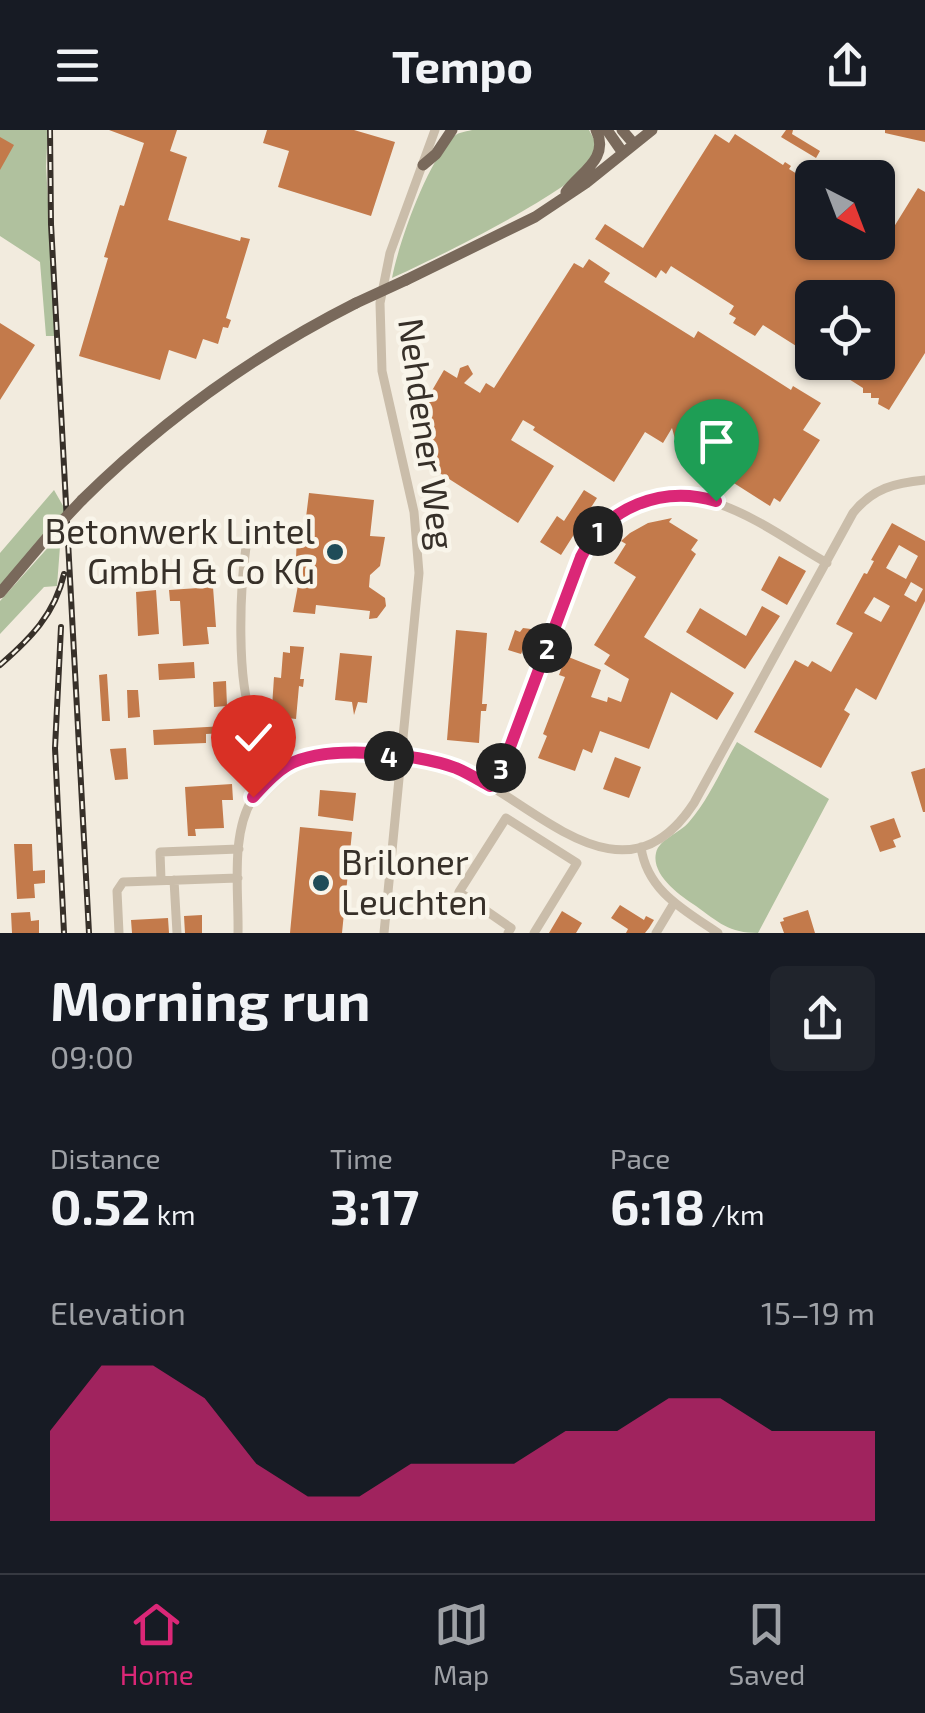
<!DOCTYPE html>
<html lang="en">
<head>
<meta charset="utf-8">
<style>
	:root { --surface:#171b24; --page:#20242c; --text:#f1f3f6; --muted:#9ea1a6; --line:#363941; --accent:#db2777 }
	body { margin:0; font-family:"Exo 2",sans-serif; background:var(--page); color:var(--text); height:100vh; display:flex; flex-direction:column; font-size:38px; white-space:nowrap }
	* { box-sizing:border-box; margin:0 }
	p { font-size:32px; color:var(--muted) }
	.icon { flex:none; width:55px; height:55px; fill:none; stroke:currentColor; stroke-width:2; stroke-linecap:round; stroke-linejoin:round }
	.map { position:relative; height:803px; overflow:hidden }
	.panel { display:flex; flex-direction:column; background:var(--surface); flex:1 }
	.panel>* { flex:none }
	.needle { width:65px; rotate:138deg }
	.tools { position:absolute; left:795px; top:30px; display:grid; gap:20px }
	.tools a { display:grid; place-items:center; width:100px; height:100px; border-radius:15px; background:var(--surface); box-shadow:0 2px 8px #0004; font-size:50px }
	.pin { position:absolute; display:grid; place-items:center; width:85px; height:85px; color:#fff; margin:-102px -42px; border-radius:50% 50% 50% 0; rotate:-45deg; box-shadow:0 0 10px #0007 }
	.pin .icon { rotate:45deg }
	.km { position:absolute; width:50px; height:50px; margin:-25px; border-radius:50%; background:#222; color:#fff; font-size:28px; line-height:50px; text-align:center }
	.round { display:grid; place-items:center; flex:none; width:105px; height:105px; border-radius:15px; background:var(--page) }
	.summary { display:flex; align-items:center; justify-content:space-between; height:170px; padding:0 50px }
	h1 { font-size:55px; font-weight:700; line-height:75px }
	.metrics { display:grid; grid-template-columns:repeat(3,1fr); gap:15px; height:170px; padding:10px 50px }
	.metrics div { display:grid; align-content:center }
	.metrics b { font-size:50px; font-weight:700 }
	.metrics small { font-size:28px; font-weight:400 }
	.metrics p { font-size:28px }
	.chart { height:280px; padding:20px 50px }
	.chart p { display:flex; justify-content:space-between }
	.chart svg { width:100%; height:180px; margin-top:10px; fill:var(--accent); opacity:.7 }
	header { display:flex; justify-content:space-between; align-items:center; height:130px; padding:0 50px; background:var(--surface); font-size:45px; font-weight:700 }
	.tab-bar { display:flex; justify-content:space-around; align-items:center; height:140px; border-top:2px solid var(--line); background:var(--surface); font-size:28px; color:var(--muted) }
	.tab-bar a { display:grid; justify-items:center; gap:5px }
	.tab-bar .on { color:var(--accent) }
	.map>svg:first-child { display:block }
	.green { fill:#b0c19e }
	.building { fill:#c37a4b; fill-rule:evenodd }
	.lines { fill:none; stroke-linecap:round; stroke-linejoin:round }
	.minor { stroke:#cabdaa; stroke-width:9 }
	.major { stroke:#79695b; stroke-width:11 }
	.rail-casing { stroke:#373029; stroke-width:6 }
	.rail { stroke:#f9f5ea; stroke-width:2.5; stroke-dasharray:8; stroke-linecap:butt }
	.major-bridge { stroke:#79695b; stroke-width:11 }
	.route-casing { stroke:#fff; stroke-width:20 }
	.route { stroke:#db2777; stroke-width:12 }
	.poi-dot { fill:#1f4c58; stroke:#f9f5ea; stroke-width:4 }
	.labels { text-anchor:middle; stroke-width:9; stroke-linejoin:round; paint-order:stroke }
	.street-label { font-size:35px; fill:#373029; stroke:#f9f5ea }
	.poi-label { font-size:35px; fill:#373029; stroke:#f9f5ea; text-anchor:end }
</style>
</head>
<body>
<header><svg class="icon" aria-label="menu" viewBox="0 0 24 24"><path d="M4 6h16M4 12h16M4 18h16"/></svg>Tempo<svg class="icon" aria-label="share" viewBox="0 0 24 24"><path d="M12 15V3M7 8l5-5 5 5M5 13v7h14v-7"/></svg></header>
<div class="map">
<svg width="925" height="803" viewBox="0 0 925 803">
	<rect width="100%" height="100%" fill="#f2ebde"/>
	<path class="green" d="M 0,0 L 48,0 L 46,36 L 56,206 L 46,206 L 40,132 L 0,106 Z
		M 472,0 L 589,0 L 597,15 C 595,20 595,25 592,30 C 574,61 430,131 392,148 C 399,112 426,36 451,9 C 457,2 464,2 472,0 Z
		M 54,360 L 66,381 L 0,457 L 0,423 Z
		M 61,403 L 57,456 L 44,457 L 0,504 L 0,471 Z
		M 737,612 L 829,669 L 758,803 C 729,803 718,792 696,776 C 680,766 651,745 656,723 C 659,709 680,703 689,692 C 709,669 722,638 737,612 Z"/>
	<path class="building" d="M 109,0 L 177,0 L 170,21 L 187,27 L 168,90 L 240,111 L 241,107 L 250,109 L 226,188 L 231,190 L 228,198 L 223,197 L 218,214 L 203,209 L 196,229 L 169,220 L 160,250 L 79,226 L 108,128 L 104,127 L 120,75 L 124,76 L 144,13 Z
		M 267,0 L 354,0 L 395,12 L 371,86 L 278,57 L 289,21 L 263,13 Z
		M 786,0 L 793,0 L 792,4 L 820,21 L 816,28 L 781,7 Z
		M 885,0 L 925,0 L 925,12 L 885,3 Z
		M 715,4 L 729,13 L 735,4 L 783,35 L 785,32 L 791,36 L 789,39 L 797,44 L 800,58 L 806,56 L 807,62 L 812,61 L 812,112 L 878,112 L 878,91 L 892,100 L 918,58 L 925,62 L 925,223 L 889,280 L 878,274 L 879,268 L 871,268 L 871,263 L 863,263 L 863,258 L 822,232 L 878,232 L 878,168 L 812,168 L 812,226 L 763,195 L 755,206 L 733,193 L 736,188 L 729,184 L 734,176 L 671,136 L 666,144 L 661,140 L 656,148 L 595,109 L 605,94 L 643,118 Z
		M 0,7 L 14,15 L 0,40 Z
		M 589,129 L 610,143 L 604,152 L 694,208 L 698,201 L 791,260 L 793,256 L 821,273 L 803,300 L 820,310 L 780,372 L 774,368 L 770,376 L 693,327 L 702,315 L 689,318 L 688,312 L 682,313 L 681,308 L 675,309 L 672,298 L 663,313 L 645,302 L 614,352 L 533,300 L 535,297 L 523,290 L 511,310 L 554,336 L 518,393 L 435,340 L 423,276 L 444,240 L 457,248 L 460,238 L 468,235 L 473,244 L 464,253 L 480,263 L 486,253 L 494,258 L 574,133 L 583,138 Z
		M 0,193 L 35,215 L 0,270 Z
		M 584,360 L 597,368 L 561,425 L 540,412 L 557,386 L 564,391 Z
		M 309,363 L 374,370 L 370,406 L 385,407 L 380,436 L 370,445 L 369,457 L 385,468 L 386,476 L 377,488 L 369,489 L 370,481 L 316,475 L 315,484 L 293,482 L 302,434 L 301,429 L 296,429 L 297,403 L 304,404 Z
		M 672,388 L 669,392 L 698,410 L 691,420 L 696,424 L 644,507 L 734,563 L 717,590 L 671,562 L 649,619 L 600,601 L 592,623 L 583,619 L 575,641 L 538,628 L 547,606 L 543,604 L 565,547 L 559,545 L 566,526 L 601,540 L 591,567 L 607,572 L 608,567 L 621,572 L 629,549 L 604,534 L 610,525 L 594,515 L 636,447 L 614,433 L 626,414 L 621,411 L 630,403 L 648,393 Z
		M 892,393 L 925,411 L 925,471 L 876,570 L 856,558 L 844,580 L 850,584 L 821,638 L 754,602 L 795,530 L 808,537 L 812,531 L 831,542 L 853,503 L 836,494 L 864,443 L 867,444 L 874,431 L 871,430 ZM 899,415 L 918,426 L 906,449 L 886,438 ZM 911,452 L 923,459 L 916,472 L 904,465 ZM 874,467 L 890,476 L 881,492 L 864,483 Z
		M 779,426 L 806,441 L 787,475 L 761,460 Z
		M 213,457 L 216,497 L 207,497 L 209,514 L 183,516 L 180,471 L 170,471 L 169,460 Z
		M 156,460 L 159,504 L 138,506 L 136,462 Z
		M 762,476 L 780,486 L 745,539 L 686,502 L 700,478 L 746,506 Z
		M 523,498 L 539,500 L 536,509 L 529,507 L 521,524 L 508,520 L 515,500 L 520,502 Z
		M 456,500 L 487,503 L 482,574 L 487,574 L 486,581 L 481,581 L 479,613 L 447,610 Z
		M 290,516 L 304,517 L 300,549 L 304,549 L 303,557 L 299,556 L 296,589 L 277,587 L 276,592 L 271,592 L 274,547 L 281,548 L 283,522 L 290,523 Z
		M 340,523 L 372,526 L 367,573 L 358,572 L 354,585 L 352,572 L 335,570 Z
		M 194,532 L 195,548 L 159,550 L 158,534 Z
		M 107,544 L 110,591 L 102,591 L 99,545 Z
		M 226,551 L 227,576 L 214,577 L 213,552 Z
		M 127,560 L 138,560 L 140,587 L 128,588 Z
		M 225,596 L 225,603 L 206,604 L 206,613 L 154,615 L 153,600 Z
		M 126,618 L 128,649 L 115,650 L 110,619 Z
		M 615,627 L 641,637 L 629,668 L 603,659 Z
		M 925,638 L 925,682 L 923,682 L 911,642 Z
		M 232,654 L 233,670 L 222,670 L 224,698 L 195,699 L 196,706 L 188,706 L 185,657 Z
		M 320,660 L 356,663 L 353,691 L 318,686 Z
		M 894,688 L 901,707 L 893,710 L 896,717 L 880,722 L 870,696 Z
		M 300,697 L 352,702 L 342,803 L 290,803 Z
		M 14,714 L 32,714 L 33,741 L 45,740 L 45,753 L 34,754 L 35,768 L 17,769 Z
		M 620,775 L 644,790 L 646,786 L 654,790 L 649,798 L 645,803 L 626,803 L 628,799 L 611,788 Z
		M 808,780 L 815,803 L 784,803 L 780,792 L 784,791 L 783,788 Z
		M 562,781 L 582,793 L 576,803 L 549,803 Z
		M 30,782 L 31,791 L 39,790 L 39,803 L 12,803 L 11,783 Z
		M 202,785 L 202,803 L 185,803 L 184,786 Z
		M 168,788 L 169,803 L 132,803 L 131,790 Z"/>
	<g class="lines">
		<path class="minor" d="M 246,417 C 240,459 236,552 253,591 C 260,608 275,622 286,636
			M 490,656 L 507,625 L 581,427 C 592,405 607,390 628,378 C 699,341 767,399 827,433
			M 641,717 C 647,761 684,780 718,803
			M 161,750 L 160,722 L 239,719
			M 174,750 L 177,803
			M 119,803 L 117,761 L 123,752 L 238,748
			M 238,803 C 239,762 230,704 253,668 C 264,649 287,633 307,628 C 347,617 428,625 465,642 C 539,677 625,779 694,673 L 853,383 C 873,358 895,353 925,350
			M 384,803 L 419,443 L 414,382 L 382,241 L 380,173 L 390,123 L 435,0
			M 508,803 L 511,798 L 459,762 L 506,688 L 577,733 L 534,803
			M 656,803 L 674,773"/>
		<path class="major" d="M 607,0 L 623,23
			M 622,0 L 634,14
			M 423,35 L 436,24 L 452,0
			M 566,62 C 581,42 610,28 596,0
			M 406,150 L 535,87 L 586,53 L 652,0
			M 82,370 C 164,289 253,225 356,173
			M 0,463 L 50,404"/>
		<defs>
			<path id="rail" d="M 50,0 L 51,94 L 89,803
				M 61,497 L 55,618 L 64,803
				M 0,535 C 30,509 55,484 64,444"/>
		</defs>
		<use href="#rail" class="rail-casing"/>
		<use href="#rail" class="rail"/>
		<path class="major-bridge" d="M 356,173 L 406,150
			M 50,404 L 82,370"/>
	</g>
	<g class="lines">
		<defs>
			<path id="route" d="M 253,667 C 263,656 274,643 288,635 C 326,614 416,623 456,638 C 468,643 479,650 490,656 L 507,625 L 581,427 C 606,377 662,355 716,371"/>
		</defs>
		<use href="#route" class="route-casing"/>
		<use href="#route" class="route"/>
	</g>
	<g class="poi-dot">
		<circle cx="335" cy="422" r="10"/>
		<circle cx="321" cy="753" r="10"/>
	</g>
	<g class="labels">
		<g class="street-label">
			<text transform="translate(426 304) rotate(82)" y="12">Nehdener Weg</text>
		</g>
		<g class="poi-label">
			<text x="315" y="414">Betonwerk Lintel<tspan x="315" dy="40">GmbH &amp; Co KG</tspan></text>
			<text x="341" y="745" text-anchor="start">Briloner<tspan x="341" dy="40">Leuchten</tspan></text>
		</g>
	</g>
</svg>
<div class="tools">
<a><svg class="needle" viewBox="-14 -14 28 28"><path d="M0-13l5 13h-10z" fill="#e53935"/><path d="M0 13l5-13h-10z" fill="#9ea1a6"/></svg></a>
<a><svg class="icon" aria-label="locate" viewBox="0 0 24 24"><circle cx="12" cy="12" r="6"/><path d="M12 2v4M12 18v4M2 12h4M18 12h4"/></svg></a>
</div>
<div class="pin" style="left:716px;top:371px;background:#1e9e55"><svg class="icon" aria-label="arrive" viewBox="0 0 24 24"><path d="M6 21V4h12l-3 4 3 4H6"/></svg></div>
<div class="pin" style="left:253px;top:667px;background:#d93025"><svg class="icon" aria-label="check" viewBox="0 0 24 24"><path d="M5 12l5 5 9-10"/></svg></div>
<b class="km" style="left:598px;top:401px">1</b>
<b class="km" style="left:547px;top:518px">2</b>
<b class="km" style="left:501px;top:638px">3</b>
<b class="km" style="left:389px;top:626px">4</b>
</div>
<section class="panel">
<div class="summary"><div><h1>Morning run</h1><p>09:00</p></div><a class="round"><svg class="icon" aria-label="share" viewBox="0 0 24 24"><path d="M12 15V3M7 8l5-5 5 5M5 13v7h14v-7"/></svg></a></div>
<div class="metrics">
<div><p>Distance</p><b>0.52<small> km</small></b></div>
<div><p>Time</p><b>3:17</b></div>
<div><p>Pace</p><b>6:18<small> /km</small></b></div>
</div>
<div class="chart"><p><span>Elevation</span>15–19 m</p>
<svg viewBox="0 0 160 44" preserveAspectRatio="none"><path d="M0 44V22L10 6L20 6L30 14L40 30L50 38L60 38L70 30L80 30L90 30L100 22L110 22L120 14L130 14L140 22L150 22L160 22V44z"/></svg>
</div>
</section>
<nav class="tab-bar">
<a class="on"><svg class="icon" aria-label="home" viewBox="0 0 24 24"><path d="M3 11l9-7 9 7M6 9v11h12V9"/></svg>Home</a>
<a><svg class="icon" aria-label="map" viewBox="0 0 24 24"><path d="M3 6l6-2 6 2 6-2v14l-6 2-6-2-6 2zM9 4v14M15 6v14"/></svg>Map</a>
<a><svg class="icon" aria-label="saved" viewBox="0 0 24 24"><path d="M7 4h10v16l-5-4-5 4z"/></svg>Saved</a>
</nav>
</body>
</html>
